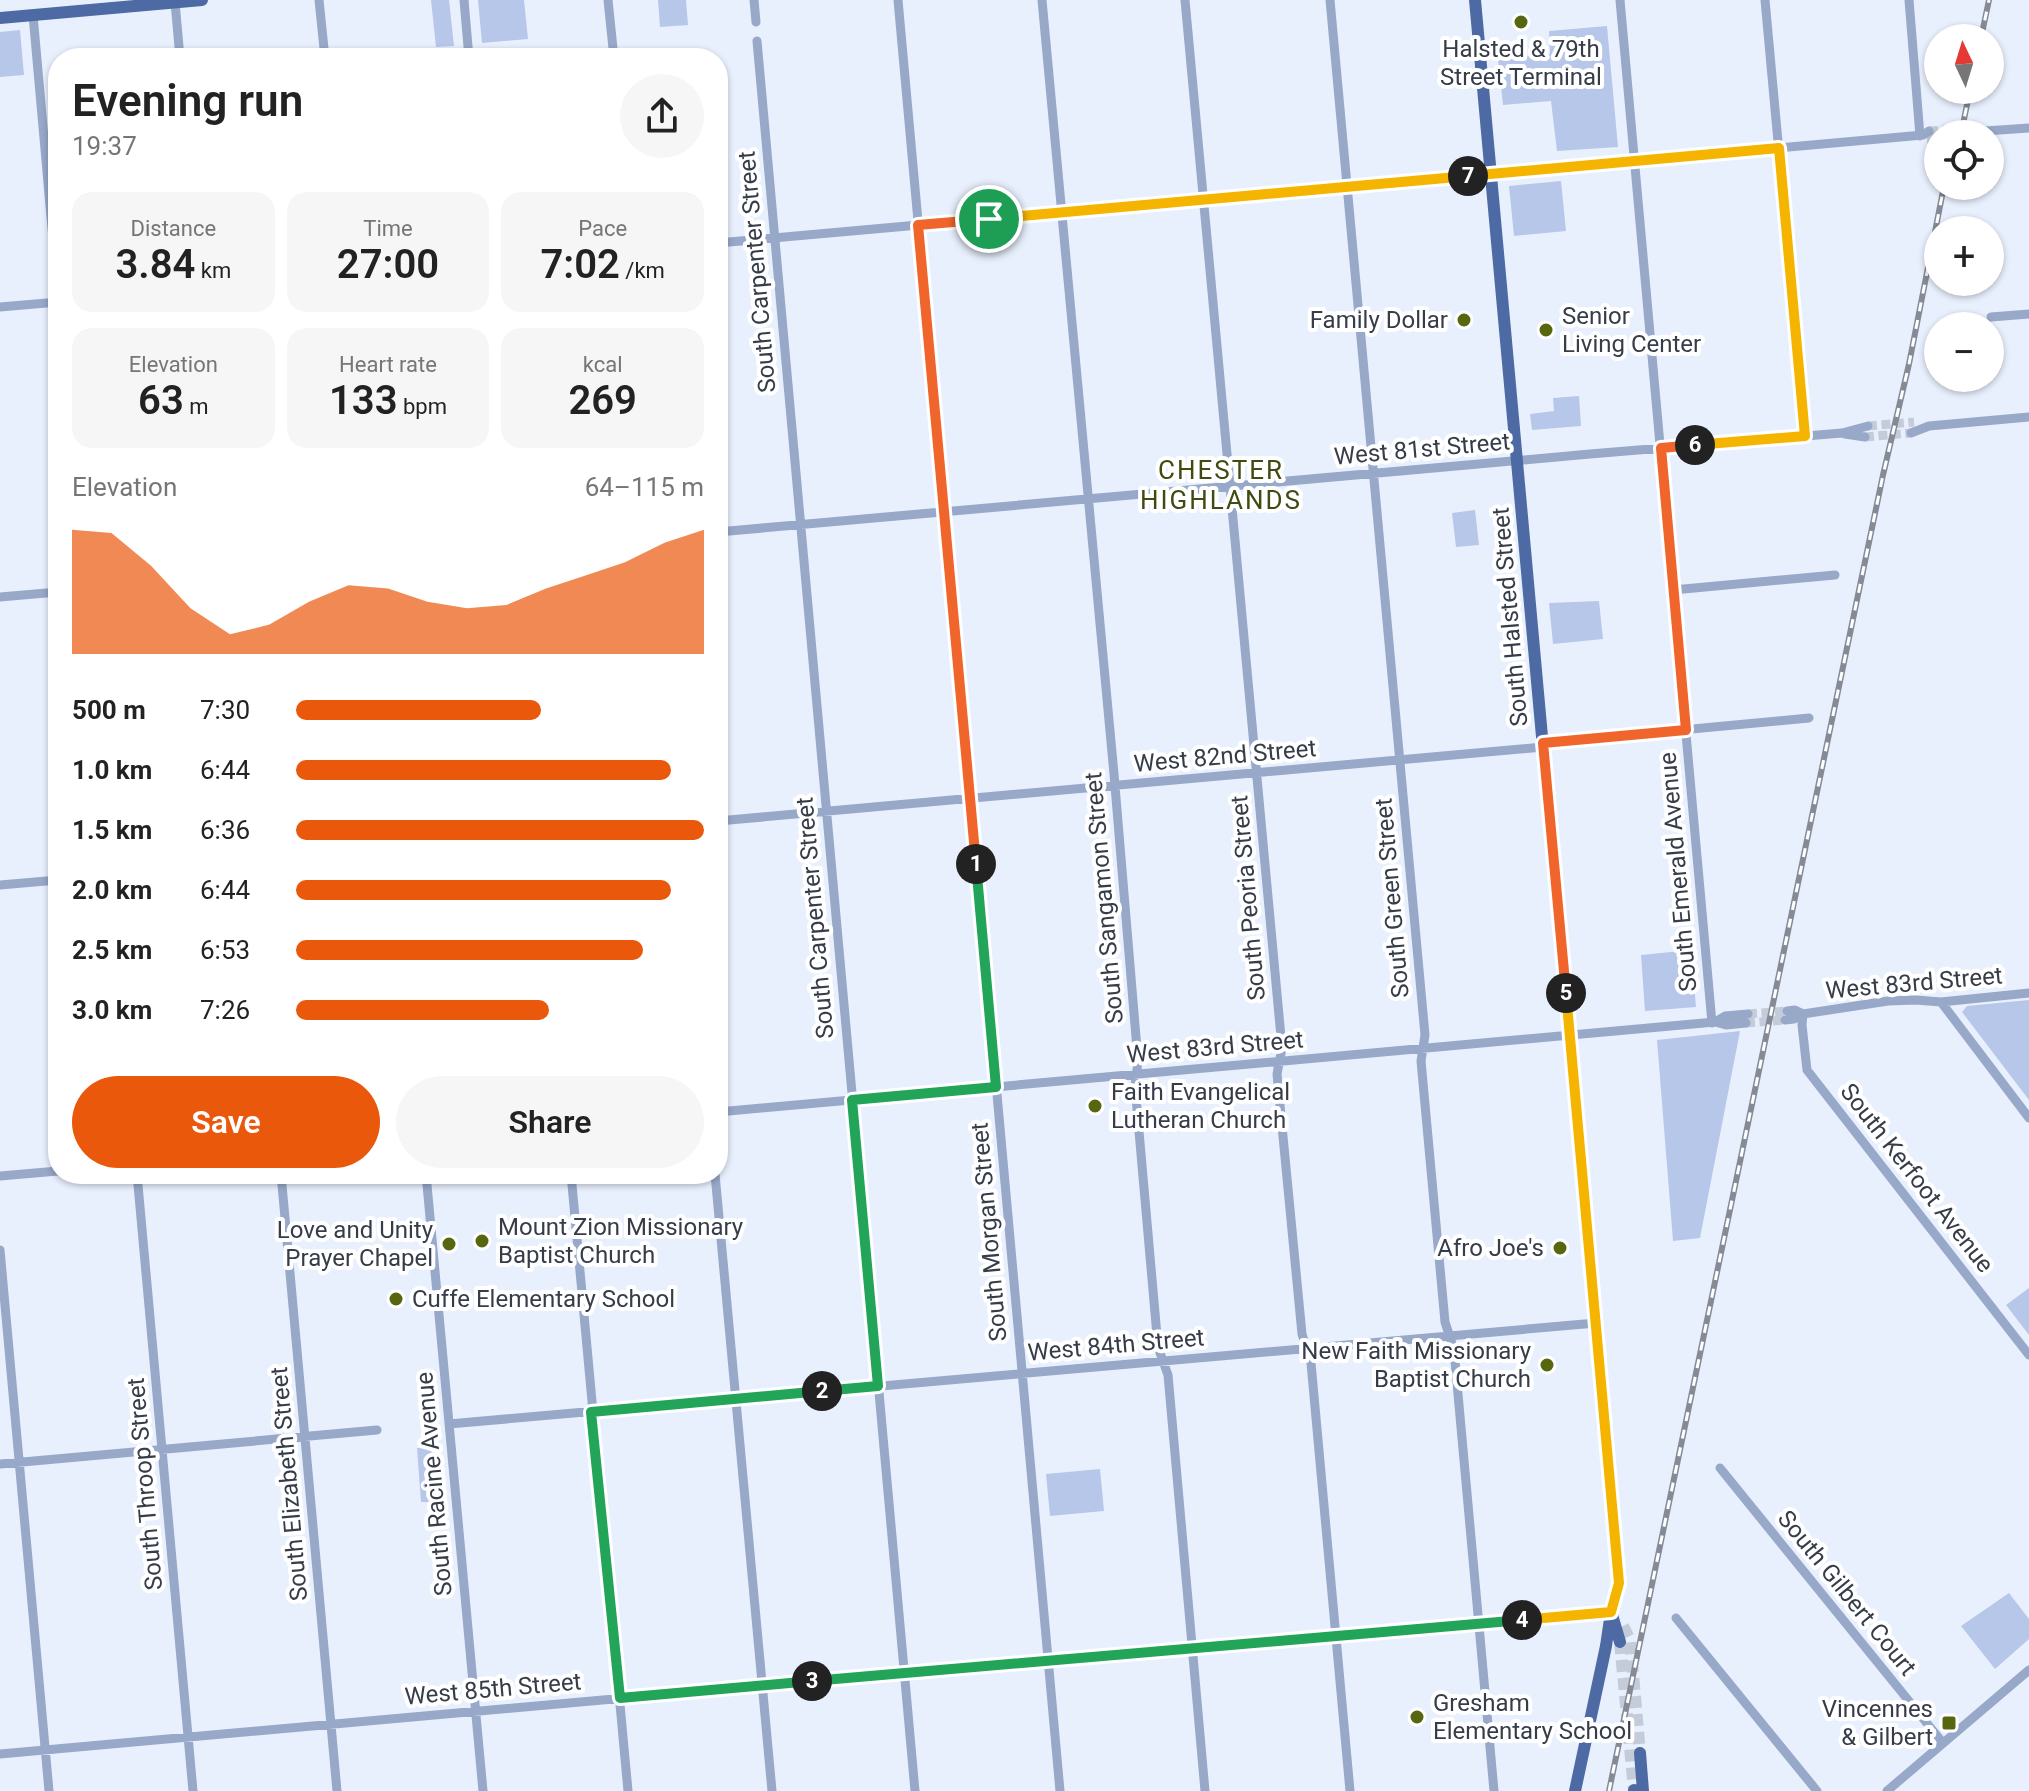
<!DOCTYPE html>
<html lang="en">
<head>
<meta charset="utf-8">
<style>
	:root { --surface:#fff; --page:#f6f6f6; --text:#222; --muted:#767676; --accent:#ea580c }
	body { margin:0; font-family:Roboto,sans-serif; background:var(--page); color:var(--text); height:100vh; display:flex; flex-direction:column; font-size:30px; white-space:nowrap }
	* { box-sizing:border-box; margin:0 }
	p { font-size:26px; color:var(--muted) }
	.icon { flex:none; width:44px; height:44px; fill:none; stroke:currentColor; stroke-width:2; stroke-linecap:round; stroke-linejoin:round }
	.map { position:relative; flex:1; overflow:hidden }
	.side { position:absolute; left:48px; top:48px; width:680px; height:1136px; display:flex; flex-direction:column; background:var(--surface); border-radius:32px; box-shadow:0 2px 6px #0004 }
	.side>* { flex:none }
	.needle { width:52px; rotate:356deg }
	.buttons { position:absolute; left:1924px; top:24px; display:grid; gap:16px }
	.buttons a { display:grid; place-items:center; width:80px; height:80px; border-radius:50%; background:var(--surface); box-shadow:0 2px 6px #0004; font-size:40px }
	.pin { position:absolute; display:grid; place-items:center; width:68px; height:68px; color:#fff; margin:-34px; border:4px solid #fff; border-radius:50%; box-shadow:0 2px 8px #0007 }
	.km { position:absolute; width:40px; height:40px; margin:-20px; border-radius:50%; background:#222; color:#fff; font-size:22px; line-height:40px; text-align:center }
	.round { display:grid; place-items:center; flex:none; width:84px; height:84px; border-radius:42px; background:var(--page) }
	.overview { display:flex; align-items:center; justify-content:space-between; height:136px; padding:0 24px }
	h1 { font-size:44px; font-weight:600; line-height:60px }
	.metrics { display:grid; grid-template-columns:repeat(3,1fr); gap:12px; height:136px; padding:8px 24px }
	.metrics div { display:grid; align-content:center; border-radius:20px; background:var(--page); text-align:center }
	.metrics b { font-size:40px; font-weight:600 }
	.metrics small { font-size:22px; font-weight:400 }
	.metrics p { font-size:22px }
	.chart { height:224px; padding:16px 24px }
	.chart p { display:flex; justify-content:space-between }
	.chart svg { width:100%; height:144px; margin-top:8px; fill:var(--accent); opacity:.7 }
	.primary-button { display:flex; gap:16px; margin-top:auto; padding:16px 24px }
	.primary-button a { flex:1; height:92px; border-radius:48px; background:var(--accent); color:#fff; font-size:32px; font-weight:600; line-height:92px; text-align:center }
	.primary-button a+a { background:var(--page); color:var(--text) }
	ul { padding:0 24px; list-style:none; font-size:26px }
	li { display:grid; grid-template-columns:128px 96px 1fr; align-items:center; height:60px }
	li i { height:20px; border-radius:10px; background:var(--accent) }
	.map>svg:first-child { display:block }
	.green { fill:#b6c7e9 }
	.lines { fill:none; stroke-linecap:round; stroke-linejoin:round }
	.minor-tunnel { stroke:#c5ccd9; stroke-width:9; stroke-dasharray:9 4.5; stroke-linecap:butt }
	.major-tunnel { stroke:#c5ccd9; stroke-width:12; stroke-dasharray:12 6; stroke-linecap:butt }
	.minor { stroke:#97a8c9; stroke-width:9 }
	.major { stroke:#4d6aa4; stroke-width:12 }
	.rail-casing { stroke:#848b97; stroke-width:6 }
	.rail { stroke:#fff; stroke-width:3; stroke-dasharray:9; stroke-linecap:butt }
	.split-1-casing { stroke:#fff; stroke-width:16 }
	.split-2-casing { stroke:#fff; stroke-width:16 }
	.split-3-casing { stroke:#fff; stroke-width:16 }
	.split-4-casing { stroke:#fff; stroke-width:16 }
	.split-5-casing { stroke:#fff; stroke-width:16 }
	.split-6-casing { stroke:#fff; stroke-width:16 }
	.split-7-casing { stroke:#fff; stroke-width:16 }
	.split-8-casing { stroke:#fff; stroke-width:16 }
	.split-1 { stroke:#f0652b; stroke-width:10 }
	.split-2 { stroke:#22a559; stroke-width:10 }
	.split-3 { stroke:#22a559; stroke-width:10 }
	.split-4 { stroke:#22a559; stroke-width:10 }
	.split-5 { stroke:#f5b400; stroke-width:10 }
	.split-6 { stroke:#f0652b; stroke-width:10 }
	.split-7 { stroke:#f5b400; stroke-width:10 }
	.split-8 { stroke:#f5b400; stroke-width:10 }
	.poi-dot { fill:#57670f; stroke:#fff; stroke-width:3 }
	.labels { text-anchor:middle; stroke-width:8; stroke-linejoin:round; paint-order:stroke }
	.poi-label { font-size:24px; fill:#363d49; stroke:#fff; text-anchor:start }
	.street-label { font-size:24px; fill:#363d49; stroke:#fff }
	.neighbourhood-label { font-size:26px; letter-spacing:2px; fill:#404b12; stroke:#fff }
</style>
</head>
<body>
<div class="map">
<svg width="2029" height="1791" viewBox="0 0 2029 1791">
	<rect width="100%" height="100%" fill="#e9f0fd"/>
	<path class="green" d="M 431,0 L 449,0 L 454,46 L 436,47 Z
		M 478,0 L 524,0 L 528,39 L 482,43 Z
		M 658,0 L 686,0 L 688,25 L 660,27 Z
		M 1607,26 L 1618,147 L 1557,151 L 1551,101 L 1503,105 L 1498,59 L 1550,54 L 1549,31 Z
		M 20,30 L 24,75 L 0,77 L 0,32 Z
		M 1561,181 L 1566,231 L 1514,236 L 1509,186 Z
		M 1579,396 L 1581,426 L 1532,430 L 1530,414 L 1554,411 L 1553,398 Z
		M 1475,510 L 1479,545 L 1456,547 L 1452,513 Z
		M 1599,601 L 1603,639 L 1553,644 L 1549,603 Z
		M 1691,950 L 1696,1007 L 1645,1011 L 1641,955 Z
		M 2029,1000 L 2029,1100 L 1962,1012 L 1967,1006 Z
		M 1740,1031 L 1700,1238 L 1673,1241 L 1657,1040 Z
		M 2029,1288 L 2029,1335 L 2006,1305 Z
		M 431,1447 L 436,1502 L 421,1502 L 417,1448 Z
		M 1100,1469 L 1104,1511 L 1050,1516 L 1046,1474 Z
		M 2009,1593 L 2029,1619 L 2029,1639 L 1995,1669 L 1961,1626 Z"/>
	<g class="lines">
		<path class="minor-tunnel" d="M 1929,131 L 1973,128
			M 1927,140 L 1938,139
			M 1868,426 L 1914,422
			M 1865,437 L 1911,433
			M 1748,1014 L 1787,1011
			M 1746,1023 L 1785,1020"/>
		<path class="major-tunnel" d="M 1623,1626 L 1630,1640 L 1640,1753
			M 1620,1642 L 1634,1790"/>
		<path class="minor" d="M 319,0 L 325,58
			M 464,0 L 469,58
			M 608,0 L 614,58
			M 754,0 L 756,22
			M 898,0 L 1060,1791
			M 1042,0 L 1114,774 L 1138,1061 L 1135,1086 L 1158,1347 L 1168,1375 L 1205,1791
			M 1185,0 L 1282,1048 L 1277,1074 L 1302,1334 L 1311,1363 L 1350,1791
			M 1330,0 L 1425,1035 L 1421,1061 L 1445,1322 L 1454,1350 L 1494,1791
			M 1620,0 L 1712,1023
			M 1765,0 L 1805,436
			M 1909,0 L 1920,136
			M 175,2 L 180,58
			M 33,15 L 58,295
			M 757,41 L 915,1791
			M 1976,134 L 1985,131 L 2029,128
			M 718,243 L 1923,135 L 1929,131
			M 0,307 L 58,302
			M 1991,317 L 2029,314
			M 1911,433 L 1929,426 L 2029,417
			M 1845,434 L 1865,437
			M 718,532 L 1590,454 L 1842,433 L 1868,426
			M 1673,590 L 1835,575
			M 0,597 L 58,592
			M 1543,743 L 1809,718
			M 718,821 L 1543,747
			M 0,885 L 58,880
			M 1941,1002 L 2029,1118
			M 1787,1011 L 1795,1010 L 1803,1014
			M 1803,1014 L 1802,1025 L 1807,1070 L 2029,1355
			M 1785,1020 L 1794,1019 L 1803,1014 L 1888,1001 L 1916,1000 L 1941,1002 L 2029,993
			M 1715,1022 L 1725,1016 L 1748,1014
			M 718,1112 L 1715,1022 L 1726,1025 L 1746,1023
			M 137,1174 L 193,1791
			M 281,1174 L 337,1791
			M 426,1174 L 483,1791
			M 571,1174 L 628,1791
			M 715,1174 L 772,1791
			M 0,1176 L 58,1171
			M 0,1250 L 49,1791
			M 449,1424 L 1596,1323
			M 0,1464 L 377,1430
			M 1720,1468 L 1943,1743
			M 1676,1618 L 1817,1791
			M 0,1754 L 904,1673 L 1611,1612
			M 1887,1791 L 2029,1670"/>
		<path class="major" d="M 1475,0 L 1619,1583 L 1611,1612 L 1606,1646 L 1575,1791
			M 0,18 L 202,0
			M 1612,1615 L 1620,1642
			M 1640,1753 L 1643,1791
			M 1634,1790 L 1634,1791"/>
		<defs>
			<path id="rail" d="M 1981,38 L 1989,0
				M 1961,134 L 1970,90
				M 1609,1791 L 1883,475 L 1909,364 L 1944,186"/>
		</defs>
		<use href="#rail" class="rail-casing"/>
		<use href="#rail" class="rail"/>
	</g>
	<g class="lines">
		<defs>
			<path id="split-1" d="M 976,864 L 918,225 L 989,219"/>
			<path id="split-2" d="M 822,1391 L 878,1386 L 852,1100 L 996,1087 L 976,864"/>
			<path id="split-3" d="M 812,1681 L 620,1698 L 591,1412 L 822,1391"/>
			<path id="split-4" d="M 812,1681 L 1522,1620"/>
			<path id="split-5" d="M 1522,1620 L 1611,1612 L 1619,1583 L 1566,993"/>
			<path id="split-6" d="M 1566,993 L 1543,743 L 1686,730 L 1661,448 L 1695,445"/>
			<path id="split-7" d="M 1468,176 L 1779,148 L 1805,436 L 1695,445"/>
			<path id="split-8" d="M 989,219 L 1468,176"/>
		</defs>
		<use href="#split-1" class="split-1-casing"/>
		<use href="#split-2" class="split-2-casing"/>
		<use href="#split-3" class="split-3-casing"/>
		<use href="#split-4" class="split-4-casing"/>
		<use href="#split-5" class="split-5-casing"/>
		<use href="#split-6" class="split-6-casing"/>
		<use href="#split-7" class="split-7-casing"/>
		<use href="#split-8" class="split-8-casing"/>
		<use href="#split-1" class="split-1"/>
		<use href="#split-2" class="split-2"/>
		<use href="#split-3" class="split-3"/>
		<use href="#split-4" class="split-4"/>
		<use href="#split-5" class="split-5"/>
		<use href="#split-6" class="split-6"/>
		<use href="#split-7" class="split-7"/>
		<use href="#split-8" class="split-8"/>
	</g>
	<g class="poi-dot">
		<circle cx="1521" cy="22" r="8"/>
		<circle cx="1464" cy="320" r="8"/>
		<circle cx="1546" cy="330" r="8"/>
		<circle cx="1095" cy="1106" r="8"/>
		<circle cx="482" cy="1241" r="8"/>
		<circle cx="449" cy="1244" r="8"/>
		<circle cx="1560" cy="1248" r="8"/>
		<circle cx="396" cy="1299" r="8"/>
		<circle cx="1547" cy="1365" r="8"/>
		<circle cx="1417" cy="1717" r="8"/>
		<rect x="1941" y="1715" width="16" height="16" rx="4"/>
	</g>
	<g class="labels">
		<g class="poi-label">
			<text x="1521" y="57" text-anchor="middle">Halsted &amp; 79th<tspan x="1521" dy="28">Street Terminal</tspan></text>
			<text x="1562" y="324">Senior<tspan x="1562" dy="28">Living Center</tspan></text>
			<text x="1448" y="328" text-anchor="end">Family Dollar</text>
			<text x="1111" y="1100">Faith Evangelical<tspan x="1111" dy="28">Lutheran Church</tspan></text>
			<text x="498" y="1235">Mount Zion Missionary<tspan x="498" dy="28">Baptist Church</tspan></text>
			<text x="433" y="1238" text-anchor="end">Love and Unity<tspan x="433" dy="28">Prayer Chapel</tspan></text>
			<text x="1544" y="1256" text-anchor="end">Afro Joe's</text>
			<text x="412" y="1307">Cuffe Elementary School</text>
			<text x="1531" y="1359" text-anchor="end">New Faith Missionary<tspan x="1531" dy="28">Baptist Church</tspan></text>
			<text x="1433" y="1711">Gresham<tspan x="1433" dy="28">Elementary School</tspan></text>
			<text x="1933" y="1717" text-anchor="end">Vincennes<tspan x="1933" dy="28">&amp; Gilbert</tspan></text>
		</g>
		<g class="street-label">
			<text transform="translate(757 272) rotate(-95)" y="8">South Carpenter Street</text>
			<text transform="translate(1422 449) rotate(-5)" y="8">West 81st Street</text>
			<text transform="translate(1510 617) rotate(-95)" y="8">South Halsted Street</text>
			<text transform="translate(1225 756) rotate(-5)" y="8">West 82nd Street</text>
			<text transform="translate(1678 872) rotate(-95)" y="8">South Emerald Avenue</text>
			<text transform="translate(1104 898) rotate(-95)" y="8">South Sangamon Street</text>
			<text transform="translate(1248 898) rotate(-95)" y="8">South Peoria Street</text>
			<text transform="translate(1392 898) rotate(-95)" y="8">South Green Street</text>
			<text transform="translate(815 918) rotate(-95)" y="8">South Carpenter Street</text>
			<text transform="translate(1914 983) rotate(-5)" y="8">West 83rd Street</text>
			<text transform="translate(1215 1047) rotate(-5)" y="8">West 83rd Street</text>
			<text transform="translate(1917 1178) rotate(52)" y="8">South Kerfoot Avenue</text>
			<text transform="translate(989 1232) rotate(-95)" y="8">South Morgan Street</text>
			<text transform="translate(1116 1345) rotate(-5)" y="8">West 84th Street</text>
			<text transform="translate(145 1484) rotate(-95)" y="8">South Throop Street</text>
			<text transform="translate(289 1484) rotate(-95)" y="8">South Elizabeth Street</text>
			<text transform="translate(434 1484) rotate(-95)" y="8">South Racine Avenue</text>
			<text transform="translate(1847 1593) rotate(51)" y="8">South Gilbert Court</text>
			<text transform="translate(493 1689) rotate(-5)" y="8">West 85th Street</text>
		</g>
		<g class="neighbourhood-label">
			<text x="1221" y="479">CHESTER<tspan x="1221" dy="30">HIGHLANDS</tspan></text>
		</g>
	</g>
</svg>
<div class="buttons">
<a><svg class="needle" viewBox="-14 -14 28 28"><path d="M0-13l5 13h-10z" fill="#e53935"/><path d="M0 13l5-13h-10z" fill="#767676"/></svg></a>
<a><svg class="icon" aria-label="locate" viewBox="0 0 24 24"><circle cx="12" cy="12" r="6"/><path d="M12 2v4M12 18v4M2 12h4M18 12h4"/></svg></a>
<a>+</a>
<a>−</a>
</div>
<div class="pin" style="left:989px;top:219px;background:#1e9e55"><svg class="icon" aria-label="arrive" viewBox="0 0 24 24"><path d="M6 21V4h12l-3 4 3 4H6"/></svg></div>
<b class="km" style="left:976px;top:864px">1</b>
<b class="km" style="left:822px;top:1391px">2</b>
<b class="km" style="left:812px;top:1681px">3</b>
<b class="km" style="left:1522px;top:1620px">4</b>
<b class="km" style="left:1566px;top:993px">5</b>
<b class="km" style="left:1695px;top:445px">6</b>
<b class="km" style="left:1468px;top:176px">7</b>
<section class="side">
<div class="overview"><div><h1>Evening run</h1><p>19:37</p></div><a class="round"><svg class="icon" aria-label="share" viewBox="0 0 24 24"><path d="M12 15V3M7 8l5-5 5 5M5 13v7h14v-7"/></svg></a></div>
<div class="metrics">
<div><p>Distance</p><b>3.84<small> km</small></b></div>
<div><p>Time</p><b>27:00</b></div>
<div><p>Pace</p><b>7:02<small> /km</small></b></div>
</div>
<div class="metrics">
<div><p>Elevation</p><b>63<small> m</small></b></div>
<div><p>Heart rate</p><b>133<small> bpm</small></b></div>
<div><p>kcal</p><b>269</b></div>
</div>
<div class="chart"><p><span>Elevation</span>64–115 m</p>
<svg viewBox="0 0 160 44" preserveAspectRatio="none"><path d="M0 44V6L10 7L20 17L30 30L40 38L50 35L60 28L70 23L80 24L90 28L100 30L110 29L120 24L130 20L140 16L150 10L160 6V44z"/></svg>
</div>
<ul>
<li><b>500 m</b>7:30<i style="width:60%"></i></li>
<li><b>1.0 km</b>6:44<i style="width:92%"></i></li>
<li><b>1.5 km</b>6:36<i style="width:100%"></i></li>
<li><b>2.0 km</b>6:44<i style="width:92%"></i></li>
<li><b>2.5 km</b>6:53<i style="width:85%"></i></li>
<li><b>3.0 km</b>7:26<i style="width:62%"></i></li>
</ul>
<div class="primary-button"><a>Save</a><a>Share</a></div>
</section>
</div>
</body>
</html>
